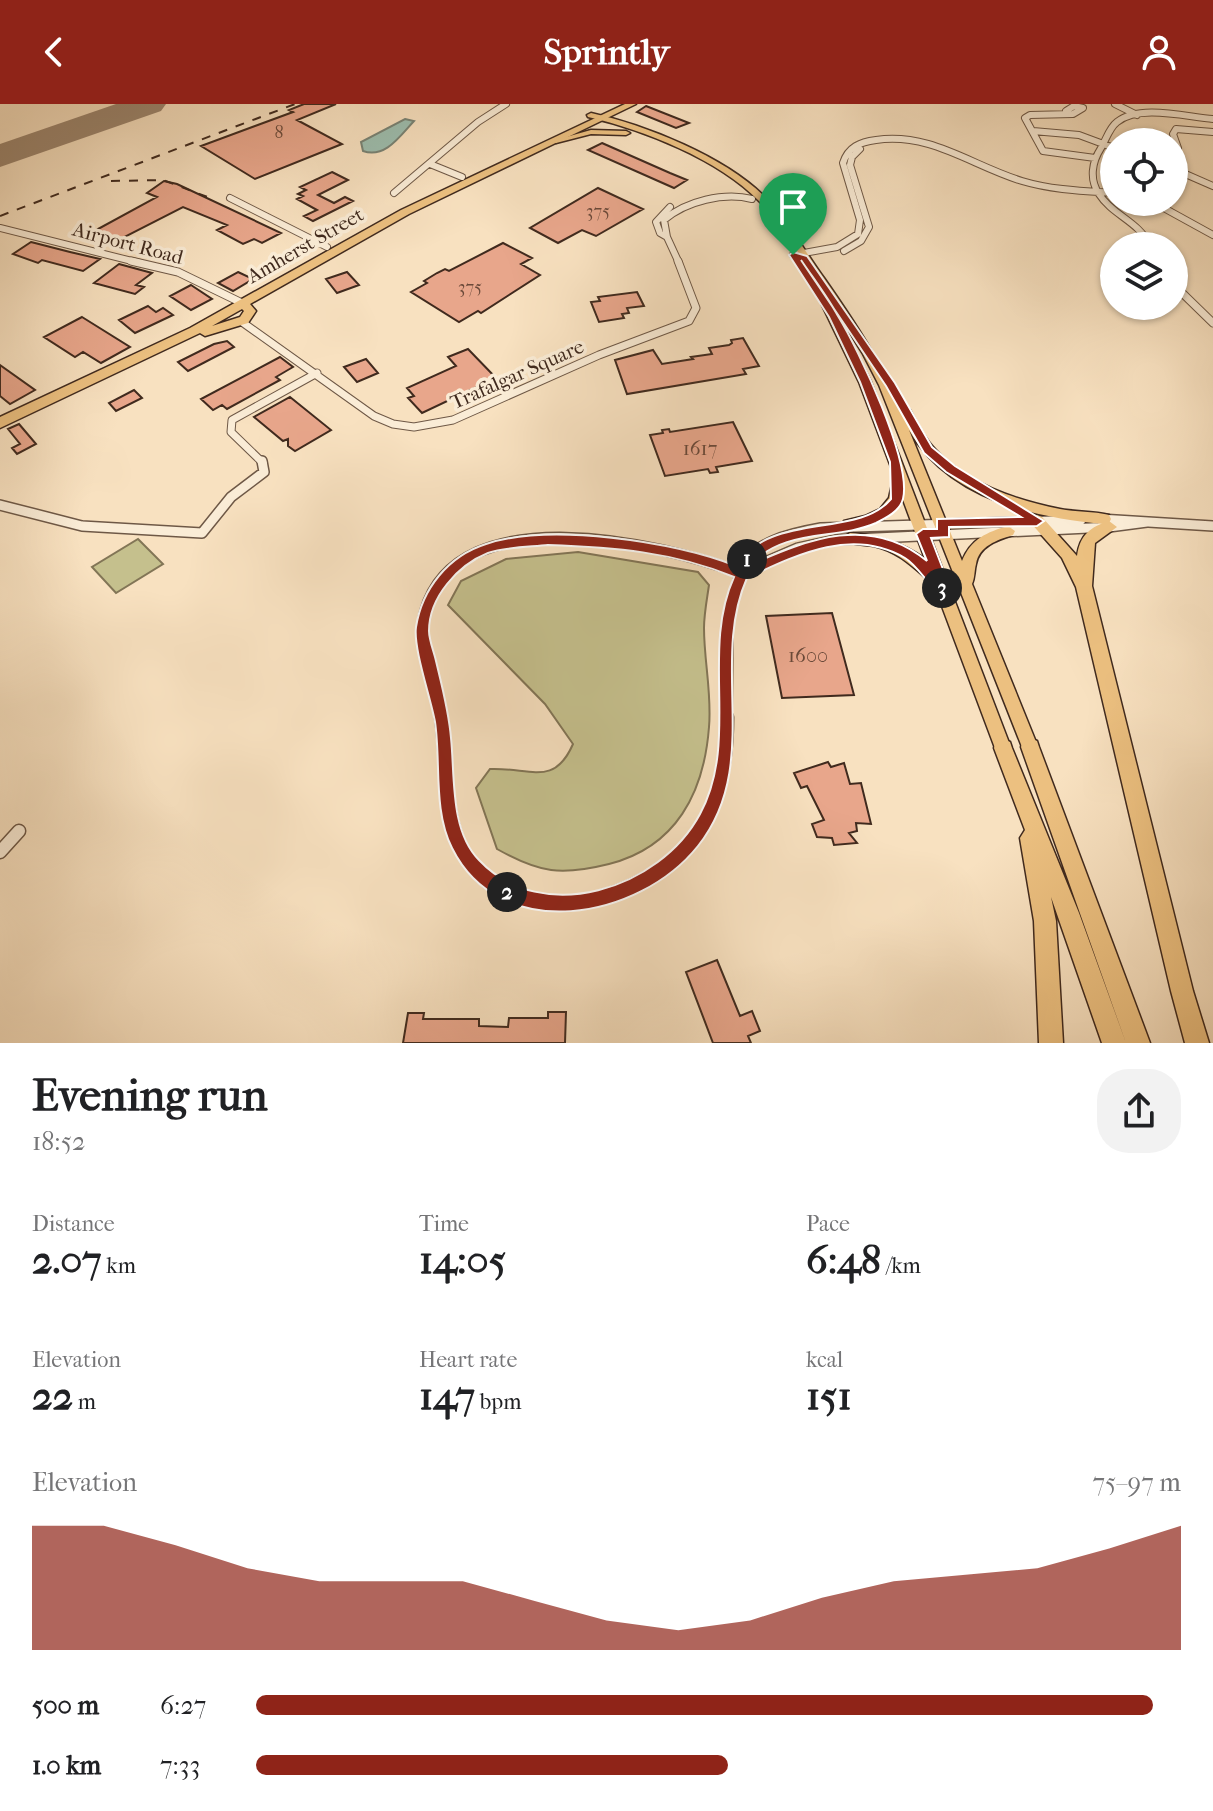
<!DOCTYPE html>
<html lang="en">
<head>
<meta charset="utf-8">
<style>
	:root { --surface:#fff; --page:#f2f2f2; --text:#202124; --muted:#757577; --accent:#8f2418 }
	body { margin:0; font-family:"IM FELL French Canon",serif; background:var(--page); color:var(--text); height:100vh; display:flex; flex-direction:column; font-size:30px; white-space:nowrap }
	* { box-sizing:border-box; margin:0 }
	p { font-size:26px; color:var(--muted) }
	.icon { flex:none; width:44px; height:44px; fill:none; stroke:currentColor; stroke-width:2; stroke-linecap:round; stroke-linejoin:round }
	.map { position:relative; height:939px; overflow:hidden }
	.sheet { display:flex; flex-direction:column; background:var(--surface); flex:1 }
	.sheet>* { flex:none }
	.buttons { position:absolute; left:1100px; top:24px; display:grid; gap:16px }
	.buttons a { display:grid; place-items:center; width:88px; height:88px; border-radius:50%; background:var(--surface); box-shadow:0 2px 6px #0004; font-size:40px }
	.pin { position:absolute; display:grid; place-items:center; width:68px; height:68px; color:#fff; margin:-82px -34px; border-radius:50% 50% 50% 0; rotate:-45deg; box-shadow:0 0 8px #0007 }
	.pin .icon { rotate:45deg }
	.km { position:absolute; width:40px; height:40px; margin:-20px; border-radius:50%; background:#222; color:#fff; font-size:22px; line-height:40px; text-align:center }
	.round { display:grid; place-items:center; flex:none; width:84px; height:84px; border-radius:32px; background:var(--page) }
	.overview { display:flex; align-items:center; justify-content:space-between; height:136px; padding:0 32px }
	h1 { font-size:44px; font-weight:700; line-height:60px }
	.stats { display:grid; grid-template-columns:repeat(3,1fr); gap:12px; height:136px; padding:8px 32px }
	.stats div { display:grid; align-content:center }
	.stats b { font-size:40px; font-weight:700 }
	.stats small { font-size:22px; font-weight:400 }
	.stats p { font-size:22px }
	.chart { height:224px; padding:16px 32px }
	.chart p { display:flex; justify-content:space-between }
	.chart svg { width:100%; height:144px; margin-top:8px; fill:var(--accent); opacity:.7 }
	ul { padding:0 32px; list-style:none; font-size:26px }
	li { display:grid; grid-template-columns:128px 96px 1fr; align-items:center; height:60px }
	li i { height:20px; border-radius:10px; background:var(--accent) }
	header { display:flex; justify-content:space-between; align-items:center; height:104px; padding:0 32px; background:var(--accent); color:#fff; font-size:36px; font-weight:700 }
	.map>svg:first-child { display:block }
	.green { fill:#c5c08d; stroke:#827556; stroke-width:2 }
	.water { fill:#9dbeaf; stroke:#788375; stroke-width:2 }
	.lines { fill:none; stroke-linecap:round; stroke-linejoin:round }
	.runway { fill:#9c866f; fill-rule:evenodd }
	.building { fill:#e8a68b; stroke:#402a1e; stroke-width:2 }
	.street-far3-casing { stroke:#6e5846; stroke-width:8 }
	.street-far2-casing { stroke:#6e5846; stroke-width:9 }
	.street-far1-casing { stroke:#6e5846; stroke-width:12 }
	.street-casing { stroke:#6e5846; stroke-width:15 }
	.primary-casing { stroke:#402a1e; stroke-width:3 }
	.highway-casing { stroke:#402a1e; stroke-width:3 }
	.street-far3 { stroke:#faecd6; stroke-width:6 }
	.street-far2 { stroke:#faecd6; stroke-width:7 }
	.street-far1 { stroke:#faecd6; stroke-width:9 }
	.street { stroke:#faecd6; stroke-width:12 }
	.primary { fill:#ecc080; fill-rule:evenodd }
	.highway { fill:#ecc080; fill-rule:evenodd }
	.rail { stroke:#402a1e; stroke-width:2; stroke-dasharray:9 9; stroke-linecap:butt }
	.route { fill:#8f2418; stroke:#fff; stroke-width:2; fill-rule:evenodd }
	.labels { text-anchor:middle; stroke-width:7; stroke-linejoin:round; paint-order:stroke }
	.far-number-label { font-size:18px; fill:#6a4939 }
	.far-street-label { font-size:20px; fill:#402a1e; stroke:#faecd6 }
	.number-label { font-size:20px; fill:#6a4939 }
</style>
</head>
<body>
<header><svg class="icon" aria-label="back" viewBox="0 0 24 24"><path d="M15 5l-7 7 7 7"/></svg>Sprintly<svg class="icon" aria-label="person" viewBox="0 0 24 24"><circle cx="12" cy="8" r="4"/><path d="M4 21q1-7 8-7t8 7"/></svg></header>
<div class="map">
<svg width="1213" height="939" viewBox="0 0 1213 939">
	<rect width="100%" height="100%" fill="#f8e1c0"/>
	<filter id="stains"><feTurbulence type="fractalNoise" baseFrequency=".0025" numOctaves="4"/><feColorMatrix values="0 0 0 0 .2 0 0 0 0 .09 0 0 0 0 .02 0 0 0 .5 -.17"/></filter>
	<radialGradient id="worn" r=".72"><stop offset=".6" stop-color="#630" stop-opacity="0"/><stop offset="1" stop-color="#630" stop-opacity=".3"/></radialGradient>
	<path class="green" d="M 138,435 L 163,460 L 116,489 L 92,463 Z
		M 578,448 L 698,468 L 709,481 C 707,495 704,510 704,524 C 704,557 712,590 709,623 C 704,689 676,743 609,760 C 561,772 540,769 497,745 L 476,684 L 490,665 C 529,663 554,684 573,640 L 545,600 L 448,501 L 461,477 L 506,455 Z"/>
	<path class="water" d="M 405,15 L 414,17 C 400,32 385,55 363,47 L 361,38 Z"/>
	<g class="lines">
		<path class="runway" d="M 116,0 L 166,0 L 161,7 L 0,63 L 0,40 Z"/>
	</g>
	<path class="building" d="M 304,0 L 336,0 L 297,16 L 342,40 L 255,75 L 201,42 L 293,8 L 289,6 Z
		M 646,2 L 689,19 L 676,24 L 637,8 Z
		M 602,39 L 670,69 L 687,76 L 674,84 L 588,46 Z
		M 332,68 L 348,76 L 318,91 L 334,99 L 345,93 L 353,97 L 313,117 L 304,112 L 317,106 L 297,95 L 303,92 L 298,90 L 306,86 L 300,83 Z
		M 164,77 L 177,80 L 281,129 L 262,139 L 254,135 L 243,140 L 217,126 L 227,121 L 183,103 L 109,141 L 87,131 L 157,93 L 147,89 Z
		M 598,84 L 643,105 L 596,132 L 582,126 L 558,139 L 530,124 Z
		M 31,138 L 70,148 L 100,155 L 83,167 L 42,156 L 38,159 L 13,150 Z
		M 503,139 L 532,154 L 521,160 L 540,171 L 481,209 L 478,207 L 459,218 L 411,188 L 427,179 L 424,177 L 437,169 L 445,165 L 449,167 Z
		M 119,160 L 152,169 L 136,181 L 144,183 L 135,190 L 94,179 Z
		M 238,168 L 253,175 L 233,187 L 218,179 Z
		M 347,168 L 359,181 L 337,189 L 326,175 Z
		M 191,181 L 212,195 L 191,206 L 170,192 Z
		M 637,188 L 644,202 L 627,204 L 629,209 L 622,210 L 624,214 L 599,218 L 591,198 L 600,197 L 598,193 Z
		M 148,202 L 156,208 L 163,204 L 173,211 L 135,229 L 119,216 Z
		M 82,213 L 130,243 L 101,259 L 83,248 L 75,253 L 44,233 Z
		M 743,234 L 759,262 L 743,265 L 746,270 L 627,290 L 615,256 L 653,246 L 662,260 L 693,255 L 691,253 L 712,250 L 709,244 L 729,241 L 732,239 L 731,236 Z
		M 227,237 L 234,243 L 188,267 L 178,258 L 214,240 Z
		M 468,245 L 496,274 L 422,309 L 408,294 L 414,292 L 407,284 L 456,262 L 448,253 Z
		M 280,253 L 293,263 L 276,273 L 280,276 L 227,305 L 222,301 L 213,306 L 201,295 Z
		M 366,255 L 378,269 L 357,278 L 344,263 Z
		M 0,261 L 35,286 L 10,300 L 0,292 Z
		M 134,286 L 142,294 L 116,307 L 109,299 Z
		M 290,293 L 331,326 L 295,347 L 288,342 L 288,335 L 283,337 L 254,313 Z
		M 733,318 L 752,357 L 716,363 L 718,368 L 710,369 L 708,365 L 665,372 L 650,331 L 663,329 L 662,326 L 669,325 L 670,328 Z
		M 19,320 L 36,340 L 17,350 L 12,344 L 20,340 L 8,325 Z
		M 832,509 L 854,591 L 782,594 L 766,512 Z
		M 828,658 L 831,663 L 844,659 L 850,680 L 861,679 L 871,720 L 856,719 L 857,727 L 849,729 L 857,739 L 834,741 L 832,734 L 817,733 L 812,720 L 824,716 L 807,682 L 801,684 L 794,669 Z
		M 717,856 L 740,912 L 752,907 L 760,927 L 748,932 L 751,939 L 713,939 L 686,868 Z
		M 548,908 L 566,908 L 565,939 L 403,939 L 408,909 L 424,909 L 423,915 L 479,915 L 479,922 L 508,923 L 509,914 L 548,914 Z"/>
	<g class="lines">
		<defs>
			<path id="street-far3" d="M 1115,0 L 1137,11
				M 1068,10 L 1066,7 L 1074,2 L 1083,4 L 1073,10 L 1030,11 L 1025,14 L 1043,47 L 1095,54
				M 1033,27 L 1079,31 L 1114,44
				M 1178,44 L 1173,30 L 1176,25 L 1213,28
				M 430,60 L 462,73
				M 1174,65 L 1213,82
				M 394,89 L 478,18 L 506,0
				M 230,94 L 327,143
				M 1153,98 L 1213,131
				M 0,124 L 140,159
				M 667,133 L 660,129 L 656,118 L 670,103
				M 1150,142 C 1139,117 1113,112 1099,90 C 1089,75 1092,58 1101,44 C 1106,36 1109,24 1117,18 C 1140,0 1186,13 1213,15
				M 844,147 L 861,137 L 869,123 L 850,61 L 852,53 L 860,45
				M 793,151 L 837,143 L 858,130 L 860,116 L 843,59 C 848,43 860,38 876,36 C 931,28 972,62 1022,77 C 1052,86 1083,87 1114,89
				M 679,159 L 667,133 L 664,116 C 686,97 724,88 752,95"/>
			<path id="street-far2" d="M 131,157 L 178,168 L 244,200
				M 1174,181 L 1213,219
				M 242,218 L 374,312 L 393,320 L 414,323 L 453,316 L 599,251 L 689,217 L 696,204 L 678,157
				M 263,359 L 231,328 L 232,316 L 317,269"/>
			<path id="street-far1" d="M 0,401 L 82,422 L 202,429 L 231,393 L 264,368 L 262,357
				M 1100,415 L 1213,422
				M 740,469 L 798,444 L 835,436 L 1109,423 L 1147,418
				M 740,469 C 749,438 793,429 821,424 L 1081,416
				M 441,615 C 435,580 415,542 425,507 C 458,392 662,439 740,469
				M 727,615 L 728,516 L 740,469"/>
			<path id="street" d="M 441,613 C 448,656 442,703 461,744 C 507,838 649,798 698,729 C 721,695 727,653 727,613
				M 0,748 L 19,727"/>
			<path id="primary" d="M 591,9 C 646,21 726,53 766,94 C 789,118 805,148 824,174 C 854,217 882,259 901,307 L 910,306 C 917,319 923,332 933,343 C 963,378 1015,396 1060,405 C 1076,408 1093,407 1109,411 L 1111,415 L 1109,419 L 1104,420 C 1033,414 947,393 909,326 L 962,457 C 971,435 987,428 1008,422 L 1015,427 L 1013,431 C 997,436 979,442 976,460 C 974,468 975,473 972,480 L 1038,643 L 1036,648 L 1030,650 L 1024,648 L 879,281 L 863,250 L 833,202 L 871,278 L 1011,644 L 1009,649 L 1003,652 L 997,649 L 995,644 L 934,481 C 915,465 900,448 874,442 C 863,440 851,442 843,434 L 850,429 C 878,431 902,438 925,455 L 902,393 C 891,416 872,421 849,426 L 842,421 L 844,417 L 865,412 L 880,405 L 889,394 L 894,371 L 859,278 L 822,201 L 823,199 L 830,199 C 808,166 787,125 759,97 C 718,55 644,26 588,13 L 587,11 Z
				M 591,26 L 626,27 L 630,29 L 626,31 L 591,30 L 556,39 L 552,37 Z"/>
			<path id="highway" d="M 625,0 L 636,0 L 409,110 L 250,200 L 256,207 L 248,219 L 205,232 L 200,229 L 0,324 L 0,313 L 190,224 L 401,106 ZM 242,205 L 244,207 L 240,213 L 212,222 Z
				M 1037,411 L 1042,413 L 1077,452 C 1080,431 1090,423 1109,417 L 1117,423 L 1095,439 L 1092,482 L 1193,887 L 1209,939 L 1185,939 L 1171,887 L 1076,483 L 1062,454 L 1029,417 Z
				M 1030,634 L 1037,637 L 1039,643 L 1150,939 L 1126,939 L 1021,643 L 1023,637 Z
				M 1003,635 L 1010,638 L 1012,644 L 1079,809 L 1126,939 L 1102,939 L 1051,793 L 1056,817 L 1063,939 L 1039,939 L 1034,817 L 1020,734 L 1025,726 L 994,644 L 996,638 Z"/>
		</defs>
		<use href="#street-far3" class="street-far3-casing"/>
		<use href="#street-far2" class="street-far2-casing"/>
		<use href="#street-far1" class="street-far1-casing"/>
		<use href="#street" class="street-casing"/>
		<use href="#primary" class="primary-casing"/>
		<use href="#highway" class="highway-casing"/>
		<use href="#street-far3" class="street-far3"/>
		<use href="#street-far2" class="street-far2"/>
		<use href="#street-far1" class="street-far1"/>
		<use href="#street" class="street"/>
		<use href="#primary" class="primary"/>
		<use href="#highway" class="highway"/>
		<path class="rail" d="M 111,77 L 163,76 L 210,94
			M 0,112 L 295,0"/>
	</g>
	<path class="route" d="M 793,148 L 807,152 L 895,279 L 932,343 L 955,362 L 1044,417 L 1037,422 L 949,423 L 949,433 L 931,434 L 951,486 L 944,492 C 929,485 920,463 905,454 C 852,423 796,451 747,474 C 709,560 763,660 698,742 C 639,816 500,841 452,744 C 433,707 441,658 435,618 C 431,595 413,544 416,523 C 422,485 448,452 486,440 C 548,419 675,437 736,462 C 769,407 858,435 891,395 L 890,358 L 860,278 L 829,213 L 789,151 ZM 801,156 L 886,282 L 924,349 L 946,368 L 1021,413 L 937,415 L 937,425 L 923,425 L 916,430 L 927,457 C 871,410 808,435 750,461 C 787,423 835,437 876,419 C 886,414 900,407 903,395 C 912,358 859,246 838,212 C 827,192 813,174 801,156 ZM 548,441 C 612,443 675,448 734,473 C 700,548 740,636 700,710 C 660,785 542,823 479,756 C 450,727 455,672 451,634 C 449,608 442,582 436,557 C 434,548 429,536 429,527 C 429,493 458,461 488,449 C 506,443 529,443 548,441 Z"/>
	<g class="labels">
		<g class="far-number-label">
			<text x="279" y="34">8</text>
			<text x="598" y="113">375</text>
			<text x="470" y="189">375</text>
		</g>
		<g class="far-street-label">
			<text transform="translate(128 139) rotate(15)" y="7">Airport Road</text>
			<text transform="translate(305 141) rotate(-30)" y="7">Amherst Street</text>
			<text transform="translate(517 270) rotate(-24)" y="7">Trafalgar Square</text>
		</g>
		<g class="number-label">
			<text x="700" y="351">1617</text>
			<text x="808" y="558">1600</text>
		</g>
	</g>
	<rect width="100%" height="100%" filter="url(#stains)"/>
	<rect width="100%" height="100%" fill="url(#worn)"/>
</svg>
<div class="buttons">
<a><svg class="icon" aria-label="locate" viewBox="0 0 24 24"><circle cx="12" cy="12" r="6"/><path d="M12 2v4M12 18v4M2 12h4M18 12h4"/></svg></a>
<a><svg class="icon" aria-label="layers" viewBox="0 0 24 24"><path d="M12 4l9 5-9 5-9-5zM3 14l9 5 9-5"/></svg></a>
</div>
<div class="pin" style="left:793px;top:151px;background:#1e9e55"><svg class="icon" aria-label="arrive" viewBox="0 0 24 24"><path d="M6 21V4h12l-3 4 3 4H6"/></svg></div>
<b class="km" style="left:747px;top:455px">1</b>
<b class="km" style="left:507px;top:788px">2</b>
<b class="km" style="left:942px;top:484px">3</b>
</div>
<section class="sheet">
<div class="overview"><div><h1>Evening run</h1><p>18:52</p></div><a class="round"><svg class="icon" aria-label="share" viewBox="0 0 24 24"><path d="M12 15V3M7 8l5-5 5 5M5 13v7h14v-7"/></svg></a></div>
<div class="stats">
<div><p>Distance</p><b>2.07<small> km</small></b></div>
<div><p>Time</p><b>14:05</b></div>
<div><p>Pace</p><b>6:48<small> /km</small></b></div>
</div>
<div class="stats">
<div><p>Elevation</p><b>22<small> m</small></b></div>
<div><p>Heart rate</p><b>147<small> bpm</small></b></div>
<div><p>kcal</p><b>151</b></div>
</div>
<div class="chart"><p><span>Elevation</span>75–97 m</p>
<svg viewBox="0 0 160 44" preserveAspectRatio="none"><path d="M0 44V6L10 6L20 12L30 19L40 23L50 23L60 23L70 29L80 35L90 38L100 35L110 28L120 23L130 21L140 19L150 13L160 6V44z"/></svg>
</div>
<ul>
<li><b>500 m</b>6:27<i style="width:97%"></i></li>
<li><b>1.0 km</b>7:33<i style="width:51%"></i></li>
</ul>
</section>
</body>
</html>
